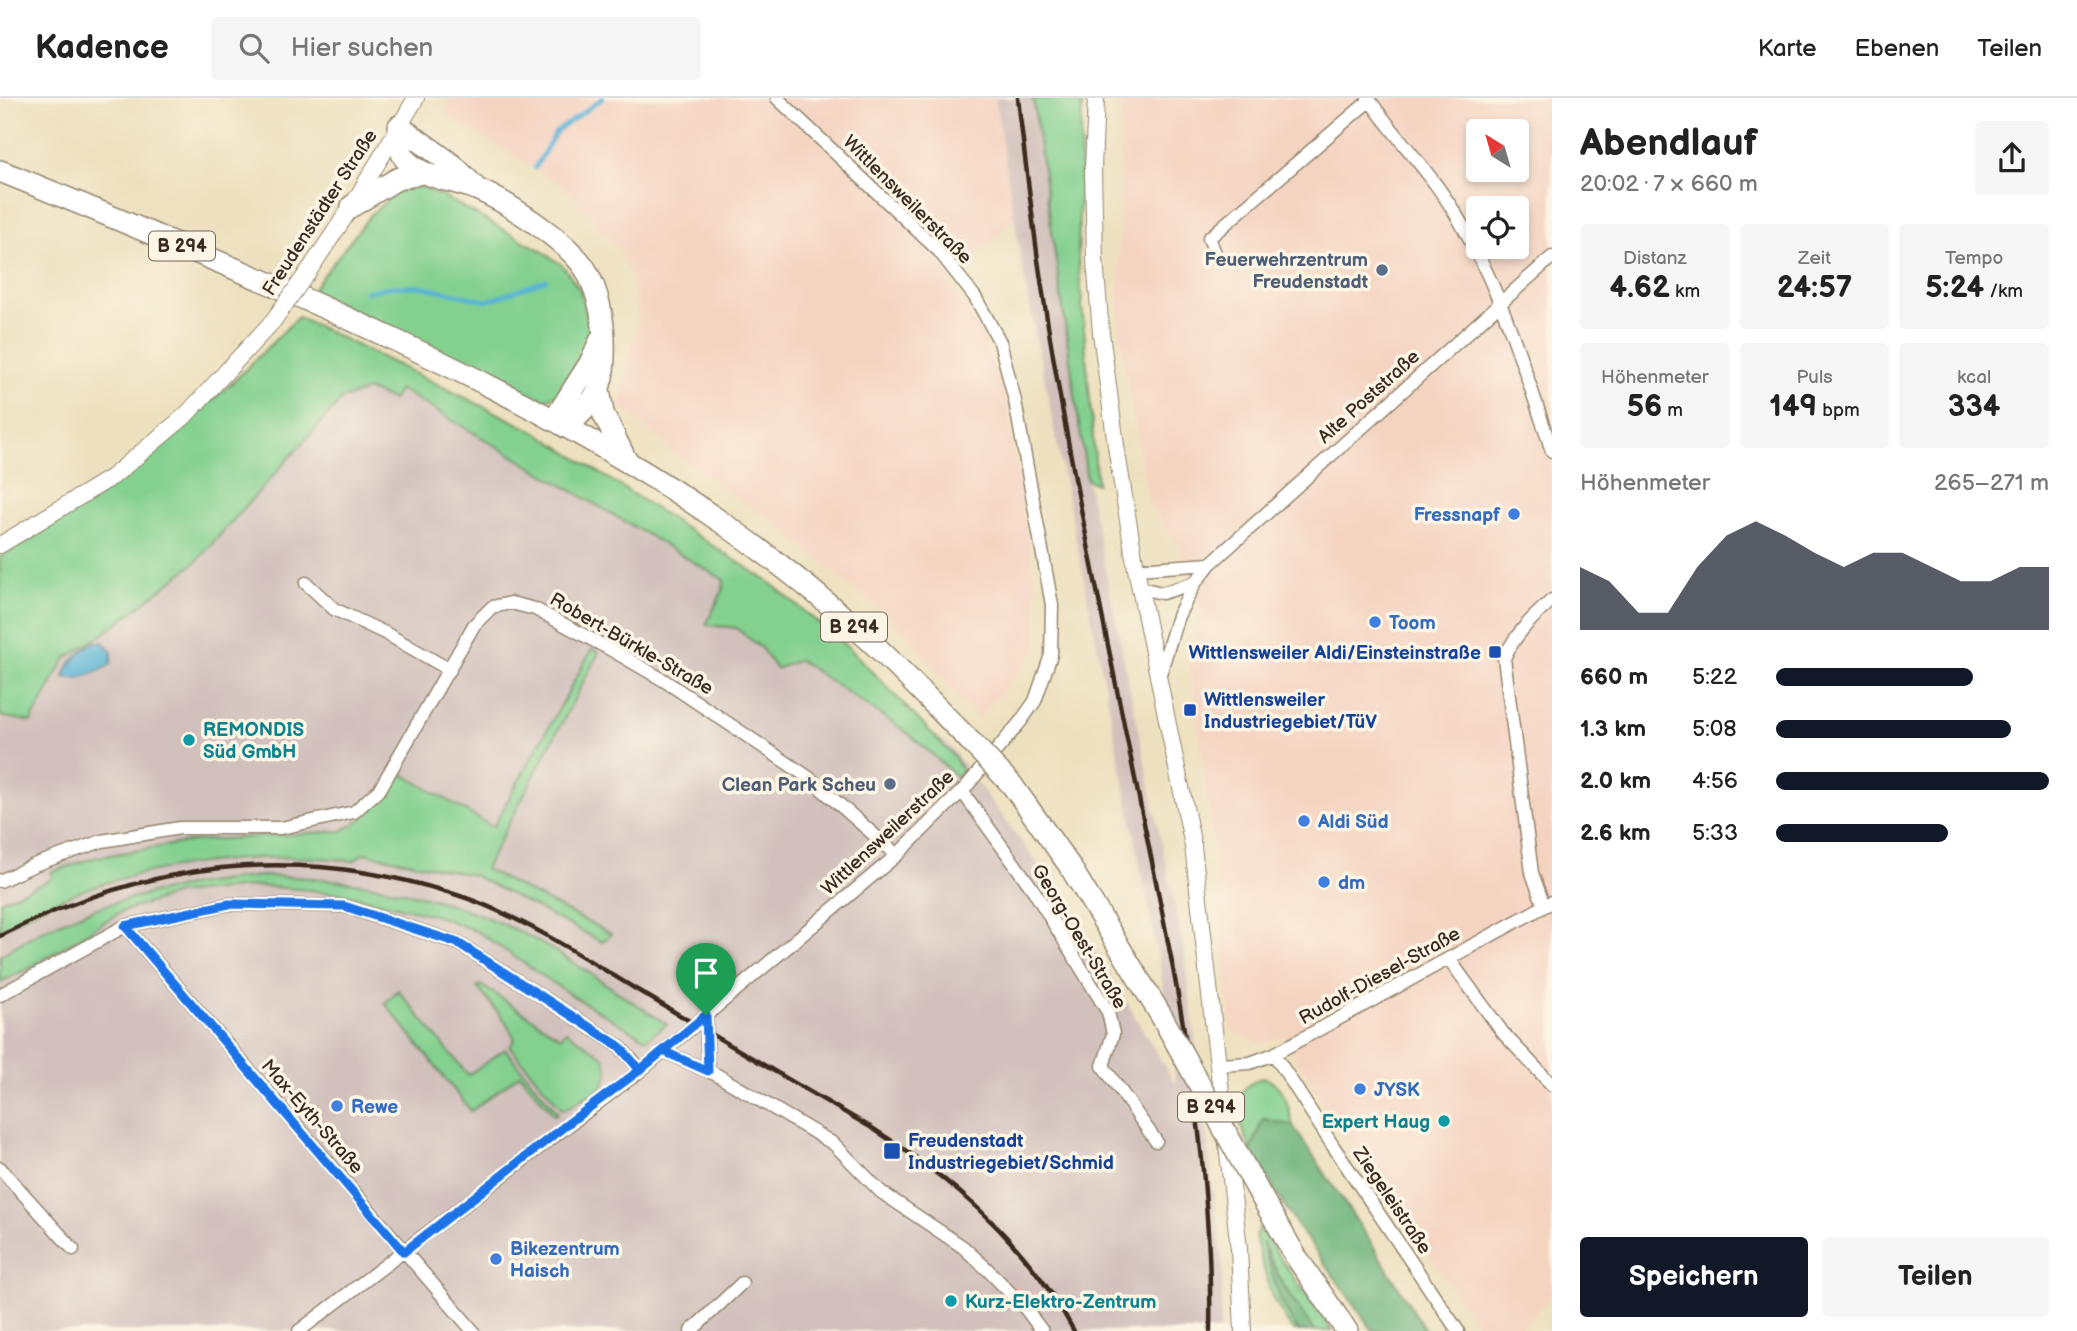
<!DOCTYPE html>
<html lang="de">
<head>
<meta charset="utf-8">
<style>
	:root { --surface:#fff; --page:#f6f6f6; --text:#222; --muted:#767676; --line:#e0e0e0; --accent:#111827 }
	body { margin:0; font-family:"Balsamiq Sans",sans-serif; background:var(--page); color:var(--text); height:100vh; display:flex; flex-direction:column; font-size:26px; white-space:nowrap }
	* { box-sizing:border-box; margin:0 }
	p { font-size:23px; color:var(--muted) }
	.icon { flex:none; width:38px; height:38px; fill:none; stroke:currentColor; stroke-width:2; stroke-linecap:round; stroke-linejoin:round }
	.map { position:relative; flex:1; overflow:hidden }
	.details { display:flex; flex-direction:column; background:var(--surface); width:525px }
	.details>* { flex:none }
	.needle { width:46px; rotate:323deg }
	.controls { position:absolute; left:1466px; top:21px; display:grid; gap:14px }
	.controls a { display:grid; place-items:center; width:63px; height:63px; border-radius:7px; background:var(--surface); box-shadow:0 4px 10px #0003; font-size:35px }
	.pin { position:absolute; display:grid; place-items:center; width:60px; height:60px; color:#fff; margin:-72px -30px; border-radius:50% 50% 50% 0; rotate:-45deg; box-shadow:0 0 7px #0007 }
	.pin .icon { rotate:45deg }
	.round { display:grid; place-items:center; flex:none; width:74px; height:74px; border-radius:7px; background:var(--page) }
	.summary { display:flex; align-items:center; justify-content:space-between; height:119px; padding:0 28px }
	h1 { font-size:38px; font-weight:600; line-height:52px }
	.figures { display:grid; grid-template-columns:repeat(3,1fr); gap:10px; height:119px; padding:7px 28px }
	.figures div { display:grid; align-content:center; border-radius:7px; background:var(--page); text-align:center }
	.figures b { font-size:30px; font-weight:600 }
	.figures small { font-size:19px; font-weight:400 }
	.figures p { font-size:19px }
	.chart { height:196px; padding:14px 28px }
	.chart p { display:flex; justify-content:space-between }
	.chart svg { width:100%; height:126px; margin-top:7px; fill:var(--accent); opacity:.7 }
	.action { display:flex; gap:14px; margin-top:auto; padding:14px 28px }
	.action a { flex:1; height:80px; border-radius:7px; background:var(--accent); color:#fff; font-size:28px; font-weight:600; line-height:80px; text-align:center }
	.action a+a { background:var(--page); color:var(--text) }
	ul { padding:0 28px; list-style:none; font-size:23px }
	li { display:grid; grid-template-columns:112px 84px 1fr; align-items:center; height:52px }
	li i { height:18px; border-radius:9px; background:var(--accent) }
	header { display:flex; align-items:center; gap:42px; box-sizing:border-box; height:98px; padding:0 35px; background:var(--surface); border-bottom:2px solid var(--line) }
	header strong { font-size:33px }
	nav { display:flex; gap:38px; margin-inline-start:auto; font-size:24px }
	.search { width:490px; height:63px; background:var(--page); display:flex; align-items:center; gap:18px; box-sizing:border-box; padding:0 24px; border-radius:7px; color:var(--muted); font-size:26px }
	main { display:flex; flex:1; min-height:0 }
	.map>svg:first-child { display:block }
	.built { fill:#f5d3c1; fill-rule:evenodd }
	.industrial { fill:#d1c0bc }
	.green { fill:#83d08f; stroke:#5f7d56; stroke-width:2 }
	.forest { fill:#6ab27a; stroke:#526e4c; stroke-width:2 }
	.water { fill:#58b3d6; stroke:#4a6e7a; stroke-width:2 }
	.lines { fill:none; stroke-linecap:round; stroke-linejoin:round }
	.stream { stroke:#58b3d6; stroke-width:4.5 }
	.minor-casing { stroke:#94856e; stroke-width:15 }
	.tertiary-casing { stroke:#94856e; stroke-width:18 }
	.primary-casing { stroke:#94856e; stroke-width:24 }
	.minor { stroke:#fff; stroke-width:12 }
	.tertiary { stroke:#fff; stroke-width:16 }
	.primary { stroke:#fff; stroke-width:21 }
	.rail { stroke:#3b2a1e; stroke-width:4.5 }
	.tertiary-bridge-casing { stroke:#94856e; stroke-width:18; stroke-linecap:butt }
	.primary-bridge-casing { stroke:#94856e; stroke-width:24; stroke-linecap:butt }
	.tertiary-bridge { stroke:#fff; stroke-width:16 }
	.primary-bridge { stroke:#fff; stroke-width:21 }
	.route-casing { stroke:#fff; stroke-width:14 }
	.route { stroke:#1a73e8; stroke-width:9 }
	.service-dot { fill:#5c6f8a; stroke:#fcf5e5; stroke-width:2.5 }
	.shop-dot { fill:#3f7fe0; stroke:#fcf5e5; stroke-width:2.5 }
	.transit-dot { fill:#1a4fb4; stroke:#fcf5e5; stroke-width:2.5 }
	.culture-dot { fill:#0f9aa8; stroke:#fcf5e5; stroke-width:2.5 }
	.labels { text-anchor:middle; stroke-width:7; stroke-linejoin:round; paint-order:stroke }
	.shield { fill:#fcf5e5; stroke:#75675a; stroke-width:2 }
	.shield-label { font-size:18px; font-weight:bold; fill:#3b2a1e }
	.street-label { font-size:19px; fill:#3b2a1e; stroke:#fcf5e5 }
	.service-label { font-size:19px; font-weight:bold; fill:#4e5e75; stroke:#fcf5e5; text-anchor:end }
	.shop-label { font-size:19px; font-weight:bold; fill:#366cbe; stroke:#fcf5e5; text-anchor:start }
	.transit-label { font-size:19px; font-weight:bold; fill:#164399; stroke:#fcf5e5; text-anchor:start }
	.culture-label { font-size:19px; font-weight:bold; fill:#0d838f; stroke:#fcf5e5; text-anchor:start }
</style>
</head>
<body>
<header>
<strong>Kadence</strong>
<div class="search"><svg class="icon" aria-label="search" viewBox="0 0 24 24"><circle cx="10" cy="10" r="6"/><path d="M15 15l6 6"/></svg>Hier suchen</div>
<nav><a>Karte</a><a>Ebenen</a><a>Teilen</a></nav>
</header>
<main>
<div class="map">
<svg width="1552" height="1233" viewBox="0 0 1552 1233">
	<rect width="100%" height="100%" fill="#fcf5e5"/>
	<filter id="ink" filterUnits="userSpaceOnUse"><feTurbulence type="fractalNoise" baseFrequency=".0143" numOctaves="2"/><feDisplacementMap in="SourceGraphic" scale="14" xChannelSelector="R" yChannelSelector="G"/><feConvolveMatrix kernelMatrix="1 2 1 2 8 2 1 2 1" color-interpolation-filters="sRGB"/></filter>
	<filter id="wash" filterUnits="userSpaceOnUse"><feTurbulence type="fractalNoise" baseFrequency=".00686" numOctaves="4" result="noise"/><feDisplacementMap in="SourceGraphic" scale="28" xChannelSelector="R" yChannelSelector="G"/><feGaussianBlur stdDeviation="1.57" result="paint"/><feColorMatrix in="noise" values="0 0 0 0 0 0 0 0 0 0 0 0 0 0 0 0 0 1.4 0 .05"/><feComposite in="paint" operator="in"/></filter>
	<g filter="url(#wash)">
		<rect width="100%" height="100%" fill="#ede0be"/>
		<path class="built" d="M 450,0 L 995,0 L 1014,121 L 947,184 L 979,229 L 1005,296 L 1036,492 L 1037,552 L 978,622 L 901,530 L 784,432 L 675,355 L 620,307 L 639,220 L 632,182 L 618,150 L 570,93 L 445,15 Z
			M 1121,0 L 1552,0 L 1552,1198 L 1517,1233 L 1481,1233 L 1420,1144 L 1342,1039 L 1284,938 L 1260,946 L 1231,932 L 1215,761 L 1190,565 L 1200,516 L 1179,450 L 1148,404 L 1119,234 ZM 1479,33 L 1517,33 L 1517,72 L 1479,72 ZM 1479,110 L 1517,110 L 1517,149 L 1479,149 Z"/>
		<path class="industrial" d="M 995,0 L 1033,0 L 1087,382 L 1185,859 L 1223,1170 L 1220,1233 L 0,1233 L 0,473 L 301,233 L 753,499 L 950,648 L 1069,808 L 1176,987 L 1160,868 L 1021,162 Z"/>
		<path class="green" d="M 1033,0 L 1082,0 L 1078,160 L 1097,386 L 1087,382 Z
			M 423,89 L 448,101 L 542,153 L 563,168 L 580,192 L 590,232 L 586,251 L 563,295 L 538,304 L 314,193 L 314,189 L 372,115 L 403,90 Z
			M 298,219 L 538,335 L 769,484 L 851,552 L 955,659 L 963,675 L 956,678 L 909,636 L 799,562 L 776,571 L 761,550 L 736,530 L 706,527 L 723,492 L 724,482 L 399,291 L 392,302 L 368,292 L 342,301 L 196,464 L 109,532 L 65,561 L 31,624 L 0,618 L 0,459 L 25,445 L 137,368 L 232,285 Z
			M 592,551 L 599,554 L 485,771 L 611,836 L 602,844 L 473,777 L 364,755 L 354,763 C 259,752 141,766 53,804 C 35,812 17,822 0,832 L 0,803 L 52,781 L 51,774 L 97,759 L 194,743 L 341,733 C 374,718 380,701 401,675 L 493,729 Z
			M 261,778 C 353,779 444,796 526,837 C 575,862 619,897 667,926 L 646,941 L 571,897 L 478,834 L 438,818 L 353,798 L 308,792 L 259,788 L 177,796 L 121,814 L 28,871 L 0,884 L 0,858 C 77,804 171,788 261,778 Z
			M 481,887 L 561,939 L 566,933 L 604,959 L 608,973 L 603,989 L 563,1012 L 510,949 L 515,941 L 506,924 L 477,889 Z
			M 398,892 L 468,977 L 505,951 L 558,1015 L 554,1017 L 520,976 L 471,1013 L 385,905 Z
			M 1263,979 C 1286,988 1288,1007 1293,1028 L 1263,1021 L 1251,1053 L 1234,1009 C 1240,993 1247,986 1263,979 Z
			M 1259,1130 L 1332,1233 L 1314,1233 L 1285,1190 L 1264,1150 L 1280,1201 L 1298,1233 L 1293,1233 L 1272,1199 L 1255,1139 Z"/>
		<path class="forest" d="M 1263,1021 L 1293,1028 L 1370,1143 L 1426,1233 L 1373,1233 L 1292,1120 L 1251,1053 Z
			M 1262,1144 L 1285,1190 L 1314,1233 L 1298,1233 L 1280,1201 Z"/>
		<path class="water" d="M 95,544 L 103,544 L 112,554 L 111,566 C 99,574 77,584 64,579 C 68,563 82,552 95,544 Z"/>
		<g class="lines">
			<path class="stream" d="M 535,70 L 556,34 L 603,0
				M 366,194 L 388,189 L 419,188 L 487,203 L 546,182"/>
		</g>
	</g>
	<g filter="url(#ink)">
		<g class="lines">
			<defs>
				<path id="minor" d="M 1368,0 C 1397,41 1433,77 1458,120 C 1502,193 1525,274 1552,353
					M 1217,160 L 1209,140 L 1370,2
					M 1136,471 L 1210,466
					M 306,485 L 334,511 L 387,536 L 450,572
					M 1140,490 L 1162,495 L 1195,485
					M 1159,579 L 1178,518 L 1195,485 L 1210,466 L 1552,159
					M 962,693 L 1034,793 L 1108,914 L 1113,936 L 1103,968 L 1156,1043
					M 0,783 L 34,767 L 102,743 L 180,730 L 281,730 L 354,714 L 380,691 L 474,527 L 492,509 L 511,505 L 535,511 L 617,555 L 665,583 L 808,679 L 897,757
					M 1544,808 L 1532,775 L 1504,560 C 1516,535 1532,520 1552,502
					M 125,828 L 473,1233
					M 1449,861 L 1503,935 L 1552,987
					M 0,897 L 125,828 L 229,806 L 344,808 L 458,845 L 619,948 L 641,972
					M 706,917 L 708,973
					M 663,953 L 717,977 L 834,1046 L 881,1094 L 963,1149 L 987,1171 L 1025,1210 L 1042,1233
					M 1274,956 L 1333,1048 L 1458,1233
					M 1220,967 L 1250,965 L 1274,956 L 1552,804
					M 0,1070 L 73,1151
					M 299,1233 L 641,972 L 897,757 L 966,689 L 1021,623 L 1035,603 L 1051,557 L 1052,507 L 1015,303 L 1000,244 L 975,199 L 939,153 L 777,0
					M 691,1233 L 742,1185"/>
				<path id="tertiary" d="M 1096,0 L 1093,71 L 1095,162 L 1101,235 L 1117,355 L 1136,471 L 1193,748 L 1239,1151 L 1243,1233
					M 308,174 L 352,108 L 416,0
					M 0,447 L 112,379 L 185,318 L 273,223"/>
				<path id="primary" d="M 0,73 C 88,108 176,146 264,183 C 422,252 581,327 724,426 C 773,460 822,499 867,540 C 903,573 937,610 972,645
					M 477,91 L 453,67 L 399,28 C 399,40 398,54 407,63 C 426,81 453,82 476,91 C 506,103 572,146 587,174 C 598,195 603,217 604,241 C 605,285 601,300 566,329
					M 352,108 L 397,81 L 422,75
					M 599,292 L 603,315 L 627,364
					M 554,322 L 590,265 L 601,241
					M 1012,687 L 1069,767 L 1162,919
					M 1261,1098 L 1295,1157 L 1347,1233"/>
			</defs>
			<use href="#minor" class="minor-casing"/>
			<use href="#tertiary" class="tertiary-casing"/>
			<use href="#primary" class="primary-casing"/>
			<use href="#minor" class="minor"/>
			<use href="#tertiary" class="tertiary"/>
			<use href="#primary" class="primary"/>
			<path class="rail" d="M 1018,0 C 1024,54 1031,108 1038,162 C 1062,328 1097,492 1130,656 C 1168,846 1214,1038 1210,1233
				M 0,838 C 146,764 293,745 451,795 C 517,815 576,855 634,890 C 713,937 792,984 872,1030 C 953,1081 1028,1147 1074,1233"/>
			<defs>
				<path id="tertiary-bridge" d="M 273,223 L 308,174"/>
				<path id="primary-bridge" d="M 972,645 L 1012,687
					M 1162,919 L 1261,1098"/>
			</defs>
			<use href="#tertiary-bridge" class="tertiary-bridge-casing"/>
			<use href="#primary-bridge" class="primary-bridge-casing"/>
			<use href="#tertiary-bridge" class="tertiary-bridge"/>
			<use href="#primary-bridge" class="primary-bridge"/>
		</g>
	</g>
	<g class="lines" filter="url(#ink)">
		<defs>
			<path id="route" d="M 706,917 L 640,972 L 570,1024 L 404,1154 L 125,828 L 229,806 L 344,808 L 458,845 L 619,948 L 640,972 L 663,953 L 708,973 L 706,917"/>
		</defs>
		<use href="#route" class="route-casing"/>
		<use href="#route" class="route"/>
	</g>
	<g class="service-dot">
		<circle cx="1382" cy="172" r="7"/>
		<circle cx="890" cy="686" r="7"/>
	</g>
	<g class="shop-dot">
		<circle cx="1514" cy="416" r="7"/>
		<circle cx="1375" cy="524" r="7"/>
		<circle cx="1304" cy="723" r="7"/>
		<circle cx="1324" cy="784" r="7"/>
		<circle cx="1360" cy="991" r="7"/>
		<circle cx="337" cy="1008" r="7"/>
		<circle cx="496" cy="1161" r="7"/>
	</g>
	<g class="transit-dot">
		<rect x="1488" y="547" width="14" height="14" rx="3.5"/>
		<rect x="1183" y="605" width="14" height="14" rx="3.5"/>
		<rect x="883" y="1044" width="18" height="18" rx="3.5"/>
	</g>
	<g class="culture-dot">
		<circle cx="189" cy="642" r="7"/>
		<circle cx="1444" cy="1023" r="7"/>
		<circle cx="951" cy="1203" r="7"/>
	</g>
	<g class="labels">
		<g class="shield">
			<rect x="149" y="133.5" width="66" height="29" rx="5"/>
			<rect x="821" y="514.5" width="66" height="29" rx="5"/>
			<rect x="1178" y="994.5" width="66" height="29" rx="5"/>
		</g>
		<g class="shield-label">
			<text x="182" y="154">B 294</text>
			<text x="854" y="535">B 294</text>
			<text x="1211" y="1015">B 294</text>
		</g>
		<g class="street-label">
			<text transform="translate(908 101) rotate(45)" y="7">Wittlensweilerstraße</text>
			<text transform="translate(319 114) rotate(-57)" y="7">Freudenstädter Straße</text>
			<text transform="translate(1368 298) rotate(-42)" y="7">Alte Poststraße</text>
			<text transform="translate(632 545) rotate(30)" y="7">Robert-Bürkle-Straße</text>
			<text transform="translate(887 734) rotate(-43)" y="7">Wittlensweilerstraße</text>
			<text transform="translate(1080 838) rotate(59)" y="7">Georg-Oest-Straße</text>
			<text transform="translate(1379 877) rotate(-29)" y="7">Rudolf-Diesel-Straße</text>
			<text transform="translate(313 1018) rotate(49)" y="7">Max-Eyth-Straße</text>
			<text transform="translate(1393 1102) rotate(56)" y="7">Ziegeleistraße</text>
		</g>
		<g class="service-label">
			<text x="1368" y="168">Feuerwehrzentrum<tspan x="1368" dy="22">Freudenstadt</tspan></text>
			<text x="876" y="693">Clean Park Scheu</text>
		</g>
		<g class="shop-label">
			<text x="1500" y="423" text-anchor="end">Fressnapf</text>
			<text x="1389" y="531">Toom</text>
			<text x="1318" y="730">Aldi Süd</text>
			<text x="1338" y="791">dm</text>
			<text x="1374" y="998">JYSK</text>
			<text x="351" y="1015">Rewe</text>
			<text x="510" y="1157">Bikezentrum<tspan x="510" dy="22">Haisch</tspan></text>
		</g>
		<g class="transit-label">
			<text x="1481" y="561" text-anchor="end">Wittlensweiler Aldi/Einsteinstraße</text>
			<text x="1204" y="608">Wittlensweiler<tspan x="1204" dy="22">Industriegebiet/TüV</tspan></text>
			<text x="908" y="1049">Freudenstadt<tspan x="908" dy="22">Industriegebiet/Schmid</tspan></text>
		</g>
		<g class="culture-label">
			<text x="203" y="638">REMONDIS<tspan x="203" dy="22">Süd GmbH</tspan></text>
			<text x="1430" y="1030" text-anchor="end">Expert Haug</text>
			<text x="965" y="1210">Kurz-Elektro-Zentrum</text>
		</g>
	</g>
</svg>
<div class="controls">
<a><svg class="needle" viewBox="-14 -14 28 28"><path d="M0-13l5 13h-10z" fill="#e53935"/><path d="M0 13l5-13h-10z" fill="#767676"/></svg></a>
<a><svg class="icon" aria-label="locate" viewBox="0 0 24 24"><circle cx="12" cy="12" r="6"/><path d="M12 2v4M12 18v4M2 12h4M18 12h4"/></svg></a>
</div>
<div class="pin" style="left:706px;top:917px;background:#1e9e55"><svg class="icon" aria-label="arrive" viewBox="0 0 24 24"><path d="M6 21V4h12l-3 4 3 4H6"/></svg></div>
</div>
<section class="details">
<div class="summary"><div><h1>Abendlauf</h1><p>20:02 · 7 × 660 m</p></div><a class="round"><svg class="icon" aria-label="share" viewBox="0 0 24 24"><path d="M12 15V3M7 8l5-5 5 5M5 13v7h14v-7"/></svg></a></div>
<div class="figures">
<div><p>Distanz</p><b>4.62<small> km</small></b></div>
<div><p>Zeit</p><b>24:57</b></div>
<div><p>Tempo</p><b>5:24<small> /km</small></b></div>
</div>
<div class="figures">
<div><p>Höhenmeter</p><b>56<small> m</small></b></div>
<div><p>Puls</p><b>149<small> bpm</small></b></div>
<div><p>kcal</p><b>334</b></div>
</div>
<div class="chart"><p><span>Höhenmeter</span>265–271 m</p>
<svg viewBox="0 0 160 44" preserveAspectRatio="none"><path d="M0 44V22L10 27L20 38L30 38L40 22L50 11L60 6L70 11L80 17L90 22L100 17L110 17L120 22L130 27L140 27L150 22L160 22V44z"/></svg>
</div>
<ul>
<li><b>660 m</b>5:22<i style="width:72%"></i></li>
<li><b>1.3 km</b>5:08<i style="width:86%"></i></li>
<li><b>2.0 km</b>4:56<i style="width:100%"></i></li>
<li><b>2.6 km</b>5:33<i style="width:63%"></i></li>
</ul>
<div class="action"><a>Speichern</a><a>Teilen</a></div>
</section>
</main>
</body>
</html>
